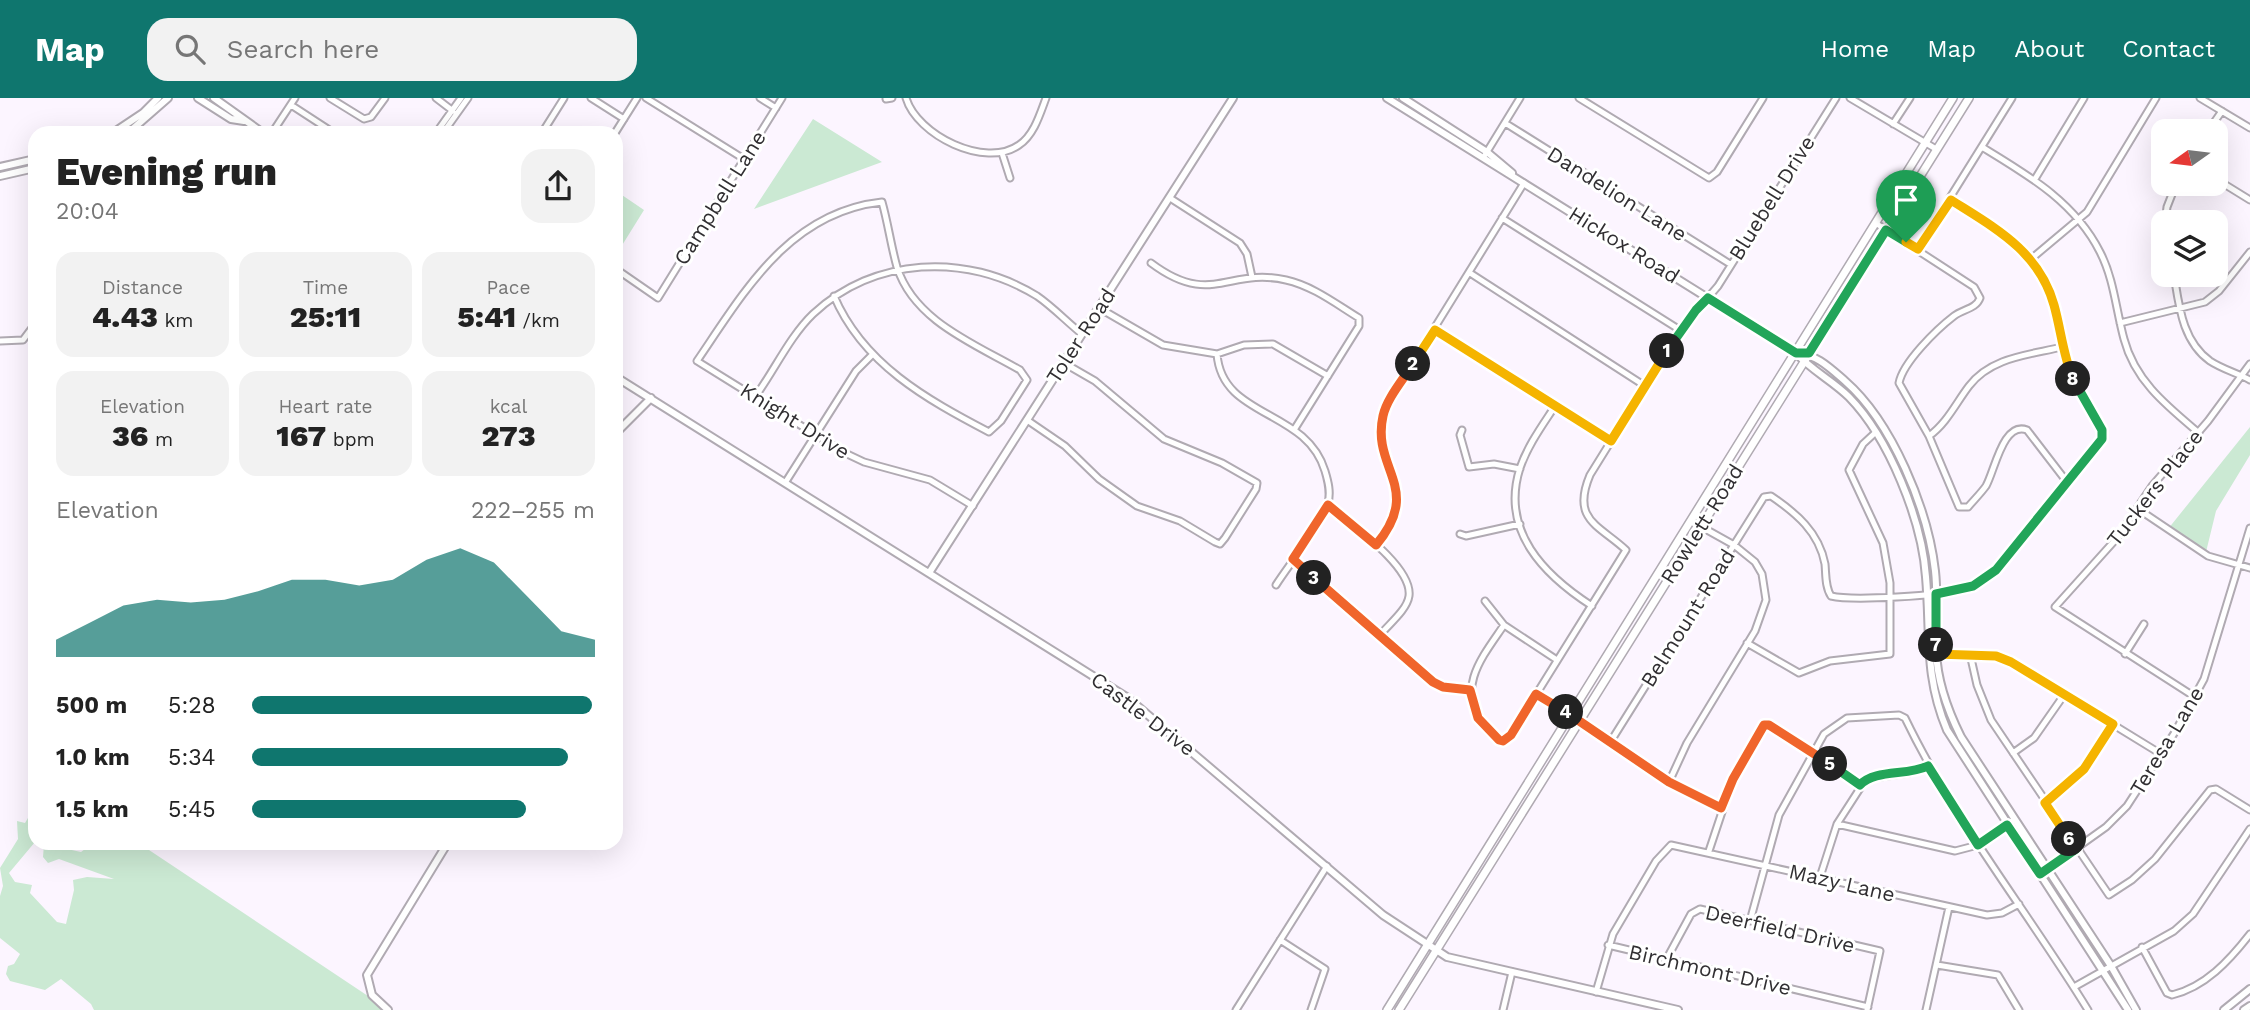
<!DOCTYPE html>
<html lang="en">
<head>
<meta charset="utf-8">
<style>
	:root { --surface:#fff; --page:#f2f2f2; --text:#222; --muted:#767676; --accent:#0f766e }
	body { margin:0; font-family:"Work Sans",sans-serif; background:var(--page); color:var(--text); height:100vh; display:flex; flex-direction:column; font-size:26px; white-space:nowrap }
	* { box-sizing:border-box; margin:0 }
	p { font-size:23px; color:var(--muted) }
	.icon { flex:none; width:38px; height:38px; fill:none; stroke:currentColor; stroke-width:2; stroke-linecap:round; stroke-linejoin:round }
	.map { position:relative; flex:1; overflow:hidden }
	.drawer { position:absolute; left:28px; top:28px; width:595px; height:724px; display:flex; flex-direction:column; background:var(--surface); border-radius:21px; box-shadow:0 7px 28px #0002 }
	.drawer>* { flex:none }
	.needle { width:46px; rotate:256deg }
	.buttons { position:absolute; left:2151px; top:21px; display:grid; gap:14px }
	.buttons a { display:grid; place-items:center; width:77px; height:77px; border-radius:14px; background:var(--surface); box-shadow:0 7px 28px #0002; font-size:35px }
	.pin { position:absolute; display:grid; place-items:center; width:60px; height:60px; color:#fff; margin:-72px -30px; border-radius:50% 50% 50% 0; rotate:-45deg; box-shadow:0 0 7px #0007 }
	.pin .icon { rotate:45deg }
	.km { position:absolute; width:35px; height:35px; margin:-18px; border-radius:50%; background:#222; color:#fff; font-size:19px; line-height:35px; text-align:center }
	.round { display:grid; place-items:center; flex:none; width:74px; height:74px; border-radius:21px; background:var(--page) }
	.headline { display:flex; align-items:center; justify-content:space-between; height:119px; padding:0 28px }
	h1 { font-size:38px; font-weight:800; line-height:52px }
	.stats { display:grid; grid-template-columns:repeat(3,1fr); gap:10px; height:119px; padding:7px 28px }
	.stats div { display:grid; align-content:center; border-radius:18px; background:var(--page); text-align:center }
	.stats b { font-size:30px; font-weight:800 }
	.stats small { font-size:19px; font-weight:400 }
	.stats p { font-size:19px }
	.chart { height:196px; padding:14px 28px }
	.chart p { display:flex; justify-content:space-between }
	.chart svg { width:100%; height:126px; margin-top:7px; fill:var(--accent); opacity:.7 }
	ul { padding:0 28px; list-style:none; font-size:23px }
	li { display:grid; grid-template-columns:112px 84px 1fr; align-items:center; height:52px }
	li i { height:18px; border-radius:9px; background:var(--accent) }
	header { display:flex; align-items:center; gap:42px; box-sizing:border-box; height:98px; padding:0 35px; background:var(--accent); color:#fff }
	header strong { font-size:33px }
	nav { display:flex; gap:38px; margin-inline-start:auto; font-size:24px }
	.search { width:490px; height:63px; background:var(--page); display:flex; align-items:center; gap:18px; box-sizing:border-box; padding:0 24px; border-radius:21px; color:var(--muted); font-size:26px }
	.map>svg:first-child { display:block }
	.green { fill:#cbe9d3 }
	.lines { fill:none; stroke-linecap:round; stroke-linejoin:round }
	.minor-casing { stroke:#b0aab2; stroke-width:9 }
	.tertiary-casing { stroke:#b0aab2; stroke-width:10 }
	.secondary-casing { stroke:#b0aab2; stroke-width:10 }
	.minor { stroke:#fff; stroke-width:5 }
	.tertiary { stroke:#fff; stroke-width:6 }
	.secondary { stroke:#fff; stroke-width:7 }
	.split-1-casing { stroke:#fff; stroke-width:14 }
	.split-2-casing { stroke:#fff; stroke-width:14 }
	.split-3-casing { stroke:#fff; stroke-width:14 }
	.split-4-casing { stroke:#fff; stroke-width:14 }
	.split-5-casing { stroke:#fff; stroke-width:14 }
	.split-6-casing { stroke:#fff; stroke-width:14 }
	.split-7-casing { stroke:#fff; stroke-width:14 }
	.split-8-casing { stroke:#fff; stroke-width:14 }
	.split-9-casing { stroke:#fff; stroke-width:14 }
	.split-1 { stroke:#22a559; stroke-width:9 }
	.split-2 { stroke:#f5b400; stroke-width:9 }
	.split-3 { stroke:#f0652b; stroke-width:9 }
	.split-4 { stroke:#f0652b; stroke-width:9 }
	.split-5 { stroke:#f0652b; stroke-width:9 }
	.split-6 { stroke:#22a559; stroke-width:9 }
	.split-7 { stroke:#f5b400; stroke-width:9 }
	.split-8 { stroke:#22a559; stroke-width:9 }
	.split-9 { stroke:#f5b400; stroke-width:9 }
	.labels { text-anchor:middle; stroke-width:6; stroke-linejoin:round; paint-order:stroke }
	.street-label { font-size:21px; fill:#312f32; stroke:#fff }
</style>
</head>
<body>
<header>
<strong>Map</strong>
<div class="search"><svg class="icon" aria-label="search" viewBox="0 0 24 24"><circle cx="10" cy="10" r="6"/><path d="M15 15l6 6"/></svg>Search here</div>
<nav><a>Home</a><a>Map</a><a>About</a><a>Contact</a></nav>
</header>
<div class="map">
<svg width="2250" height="912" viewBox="0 0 2250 912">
	<rect width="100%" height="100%" fill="#fcf5ff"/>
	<path class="green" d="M 813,21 L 882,64 L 754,111 Z
		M 616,93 L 644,112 L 616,157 Z
		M 2250,329 L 2250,357 L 2216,413 L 2206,454 L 2168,431 Z
		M 35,708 L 35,744 L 9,775 L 15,784 L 32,787 L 30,795 L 57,824 L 66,826 L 74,792 L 73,782 L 87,779 L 114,781 L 59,761 L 48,765 L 43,759 L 44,746 L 81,754 L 89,748 L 85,746 L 140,746 L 368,898 L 384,912 L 94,912 L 91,906 L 61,881 L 45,892 L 10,883 L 6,876 L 8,868 L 14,866 L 20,856 L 0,840 L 0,798 L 3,788 L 0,770 L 18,741 L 17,723 L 25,725 Z"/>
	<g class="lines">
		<defs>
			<path id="minor" d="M 330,0 L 364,21 L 371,19 L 385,0
				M 436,0 L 453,13
				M 591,0 L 624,21
				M 646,0 L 744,61
				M 760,0 L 776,10
				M 906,0 C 917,37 985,71 1019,47 C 1034,37 1040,16 1046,0
				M 1579,0 L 1709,80 L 1717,74 L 1763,0
				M 1850,0 L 1936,51
				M 2200,0 L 2250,30
				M 886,1 L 892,0
				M 291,7 L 334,35
				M 1505,25 L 1730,166
				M 1893,26 L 1910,0
				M 2208,33 L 2222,13
				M 272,35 L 295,0
				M 436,35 L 461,0
				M 443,35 L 468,0
				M 542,35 L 564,0
				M 615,35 L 637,0
				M 1982,49 C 2028,77 2075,104 2100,154 C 2114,181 2116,212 2124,241 C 2135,283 2167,308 2199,335
				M 1002,55 L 1010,80
				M 1485,57 L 1520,0
				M 2035,81 L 2084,0
				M 2216,81 L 2250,102
				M 1170,100 L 1240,145 L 1247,156 L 1252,179
				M 1502,120 L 1680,232
				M 2165,124 L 2167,109 L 2176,86
				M 1877,126 L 1974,189 L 1980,200 C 1976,211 1963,211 1954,218 C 1937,231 1903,264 1899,285 L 1929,338 L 1959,409 L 1968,409 C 1974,402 1981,395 1986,388 C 1995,372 2003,323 2027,332 L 2067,384
				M 1918,151 L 2012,0
				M 2031,161 L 2087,114 L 2156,0
				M 1151,165 C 1211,210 1228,169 1286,182 C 1313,188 1336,206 1359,220 L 1359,228 L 1294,332
				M 616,171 L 658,200 L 782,0
				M 1470,175 L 1645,288
				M 2174,177 C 2179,207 2182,243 2210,263 C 2222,271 2237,275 2250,282
				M 834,198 C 863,266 926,301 989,334 L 1001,323 L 1027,282 L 1020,272 C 975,246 914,223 897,169 C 891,148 888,125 882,104 C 789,114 744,194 697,263 L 845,355 L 864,364 L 930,382 L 973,408
				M 1099,210 L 1163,247 L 1217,256 L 1244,247 L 1273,246 L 1328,278
				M 2120,225 L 2205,204 L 2219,193 L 2250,154
				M 1435,232 L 1611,343
				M 0,243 L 23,242 L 35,226
				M 1217,256 C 1222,321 1306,310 1325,373 C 1328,383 1331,394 1328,405 C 1323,424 1288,468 1276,487
				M 755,299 C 774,273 790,238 813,216 C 874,159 966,154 1037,198 C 1053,209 1067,224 1082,236
				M 1555,308 C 1542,328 1528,347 1520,370 C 1500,433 1544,477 1592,508
				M 1027,322 L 1065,348 L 1099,381 L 1137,408 L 1180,423 L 1215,444 L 1220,446 L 1225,440 L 1256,391 L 1257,385 L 1222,365 L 1164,341 L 1095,283 L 1069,268 L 1061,269
				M 1462,332 L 1460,337 L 1469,369 L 1494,366 L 1520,371
				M 1929,338 C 1947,325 1956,305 1969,288 C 1991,259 2029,257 2062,249
				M 785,385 L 856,273 L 871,258
				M 1328,407 C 1349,425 1413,468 1409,498 C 1407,512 1389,526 1380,537
				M 2138,411 L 2208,458 L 2250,470
				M 1460,436 L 1466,438 L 1520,426
				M 1376,447 C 1425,390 1368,365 1385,310 L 1524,85
				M 1293,461 L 1433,584 L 1443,589 L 1470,591
				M 1485,503 L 1504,527 L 1557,562
				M 1504,527 C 1483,558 1456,589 1482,626 C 1488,634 1494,641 1503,643 L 1511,637 L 1626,452 C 1599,427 1571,422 1590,377 L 1680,232 L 1718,188 L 1836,0
				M 1747,545 L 1799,575 L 1830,563 L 1890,556 L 1890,485 L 1883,445 L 1849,372 L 1863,346 L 1876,334
				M 1936,556 L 1996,558 L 2011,564 L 2161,656
				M 1970,556 L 1977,587 L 1991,622 L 2109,797 L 2132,782 L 2155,761 L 2210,692 L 2216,691 L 2250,712
				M 2125,556 L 2144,526
				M 1537,596 L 1669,684 L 1721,710
				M 2195,599 L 2055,509 L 2117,440 L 2152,388 L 2208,323 L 2250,266
				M 1611,643 L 1764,399 L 1771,398 C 1796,415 1819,434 1825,466 C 1826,476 1825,489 1831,498 C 1852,503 1941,498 1963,491 C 1976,488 1986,480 1996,472 L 2102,340 L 2102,332 L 2072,279 L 2054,207 L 2040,172 L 2014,143 L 1951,101
				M 2013,655 L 2034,640 L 2064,597
				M 1669,684 L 1687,645 L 1755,533 L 1766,502 L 1762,476 L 1755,464 L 1734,447 L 1691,423
				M 2045,705 L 2084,671 L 2113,626
				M 1837,726 L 1955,753 L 1978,747 L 2014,722
				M 1709,753 L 1733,681 L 1764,627 L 1769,627 L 1860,687
				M 2040,776 L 2106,729 L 2127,708 L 2175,634 L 2204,581 L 2250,430
				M 1820,779 L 1837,726 L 1866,681 L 1909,675 L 1928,668
				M 1750,823 L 1779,717 L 1824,636 L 1847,620 L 1899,617 L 1905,620 C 1955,724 2028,814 2088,912
				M 1280,842 L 1325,871 L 1311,912
				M 1608,847 L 1868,909
				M 2142,849 L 2167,895 L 2172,897 C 2205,889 2229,863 2250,836
				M 1666,862 L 1691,816 L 1700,811 L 1880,853 L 1867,912
				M 1937,867 L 1998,877 L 2019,912
				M 2074,889 L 2174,833 L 2193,816 L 2250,731
				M 1596,894 L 1613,836 L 1656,763 L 1671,747 L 1987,817 L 2002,815 L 2019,806
				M 1236,912 L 1327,768
				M 1503,912 L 1512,874
				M 1926,912 L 1949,809"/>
			<path id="tertiary" d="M 198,0 L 231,21 L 244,23
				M 214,0 L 263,35
				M 1387,0 L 1796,255 C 1811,272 1833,283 1849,299 C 1889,340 1922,422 1926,479 C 1931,535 1924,578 1947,632 L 2128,912
				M 1403,0 L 1487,54 L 1512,75
				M 113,35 L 143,15 L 158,0
				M 128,35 L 168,0
				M 0,69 L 35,61
				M 0,78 L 35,70
				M 1796,255 C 1816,256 1830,270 1845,283 C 1892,324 1928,411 1935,473 C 1938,499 1935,526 1936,553 C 1937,583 1948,613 1961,639 L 2111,868 L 2136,912
				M 616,279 L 1128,600 L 1383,817 L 1447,859 L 1678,912
				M 616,335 L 651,300
				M 929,475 L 1233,0
				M 388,912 L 372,897 L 367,877 L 447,746
				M 2224,912 L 2250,891
				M 2244,912 L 2250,908"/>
			<path id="secondary" d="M 1387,912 L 1953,0
				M 1399,912 L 1969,0"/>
		</defs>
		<use href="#minor" class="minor-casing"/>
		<use href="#tertiary" class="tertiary-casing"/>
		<use href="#secondary" class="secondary-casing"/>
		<use href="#minor" class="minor"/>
		<use href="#tertiary" class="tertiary"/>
		<use href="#secondary" class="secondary"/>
	</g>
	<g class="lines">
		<defs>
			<path id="split-1" d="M 1667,253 L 1696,212 L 1708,200 L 1796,255 L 1809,255 L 1886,132 L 1906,144"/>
			<path id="split-2" d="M 1413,266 L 1435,232 L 1611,343 L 1667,253"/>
			<path id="split-3" d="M 1314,480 L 1293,461 L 1328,407 L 1376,447 C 1424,390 1371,371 1383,318 C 1387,300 1403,282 1413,266"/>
			<path id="split-4" d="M 1314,480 L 1433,584 L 1443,589 L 1470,592 L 1478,620 L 1499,642 L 1503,643 L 1511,637 L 1536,596 L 1566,614"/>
			<path id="split-5" d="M 1566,614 L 1669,684 L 1721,710 L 1733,681 L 1764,627 L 1769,627 L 1830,666"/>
			<path id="split-6" d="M 1830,666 L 1860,687 C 1875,671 1907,678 1928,668 L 1978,747 L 2007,727 L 2040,776 L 2076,751 L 2069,741"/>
			<path id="split-7" d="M 1936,547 L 1936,556 L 1996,558 L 2011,564 L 2113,626 L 2084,671 L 2045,705 L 2069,741"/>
			<path id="split-8" d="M 1936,547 L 1936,496 L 1973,488 L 1996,472 L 2102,341 L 2102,332 L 2073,281"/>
			<path id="split-9" d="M 1906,144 L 1918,151 L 1951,102 C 1995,130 2039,153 2054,207 C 2061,232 2063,257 2073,281"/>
		</defs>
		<use href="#split-1" class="split-1-casing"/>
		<use href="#split-2" class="split-2-casing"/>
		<use href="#split-3" class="split-3-casing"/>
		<use href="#split-4" class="split-4-casing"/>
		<use href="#split-5" class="split-5-casing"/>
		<use href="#split-6" class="split-6-casing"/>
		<use href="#split-7" class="split-7-casing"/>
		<use href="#split-8" class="split-8-casing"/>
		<use href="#split-9" class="split-9-casing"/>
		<use href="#split-1" class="split-1"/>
		<use href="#split-2" class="split-2"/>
		<use href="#split-3" class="split-3"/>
		<use href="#split-4" class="split-4"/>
		<use href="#split-5" class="split-5"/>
		<use href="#split-6" class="split-6"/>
		<use href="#split-7" class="split-7"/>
		<use href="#split-8" class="split-8"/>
		<use href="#split-9" class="split-9"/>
	</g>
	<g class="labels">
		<g class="street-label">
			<text transform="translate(1617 96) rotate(32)" y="7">Dandelion Lane</text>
			<text transform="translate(720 100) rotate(-58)" y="7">Campbell Lane</text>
			<text transform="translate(1772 100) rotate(-58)" y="7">Bluebell Drive</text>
			<text transform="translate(1624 147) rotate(32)" y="7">Hickox Road</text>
			<text transform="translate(1081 238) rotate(-57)" y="7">Toler Road</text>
			<text transform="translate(795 323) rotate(32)" y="7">Knight Drive</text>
			<text transform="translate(2155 390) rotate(-52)" y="7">Tuckers Place</text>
			<text transform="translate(1702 426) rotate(-58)" y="7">Rowlett Road</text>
			<text transform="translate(1688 520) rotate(-58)" y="7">Belmount Road</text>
			<text transform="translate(1143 616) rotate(37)" y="7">Castle Drive</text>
			<text transform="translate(2167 643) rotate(-59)" y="7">Teresa Lane</text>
			<text transform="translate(1842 785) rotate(13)" y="7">Mazy Lane</text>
			<text transform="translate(1780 831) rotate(13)" y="7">Deerfield Drive</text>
			<text transform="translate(1710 872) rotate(13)" y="7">Birchmont Drive</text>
		</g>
	</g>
</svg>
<div class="buttons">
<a><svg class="needle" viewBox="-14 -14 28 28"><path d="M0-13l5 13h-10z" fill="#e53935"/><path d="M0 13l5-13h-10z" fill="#767676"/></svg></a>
<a><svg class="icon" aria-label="layers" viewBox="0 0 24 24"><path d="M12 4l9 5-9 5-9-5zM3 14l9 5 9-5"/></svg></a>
</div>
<div class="pin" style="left:1906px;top:144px;background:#1e9e55"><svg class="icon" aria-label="arrive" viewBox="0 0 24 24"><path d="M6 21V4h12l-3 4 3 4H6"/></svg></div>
<b class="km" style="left:1667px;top:253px">1</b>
<b class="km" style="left:1413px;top:266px">2</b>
<b class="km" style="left:1314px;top:480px">3</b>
<b class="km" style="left:1566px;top:614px">4</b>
<b class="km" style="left:1830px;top:666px">5</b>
<b class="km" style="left:2069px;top:741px">6</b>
<b class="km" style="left:1936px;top:547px">7</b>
<b class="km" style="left:2073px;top:281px">8</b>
<section class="drawer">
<div class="headline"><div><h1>Evening run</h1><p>20:04</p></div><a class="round"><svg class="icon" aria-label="share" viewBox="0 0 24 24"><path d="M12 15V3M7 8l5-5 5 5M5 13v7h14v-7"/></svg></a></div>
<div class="stats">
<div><p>Distance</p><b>4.43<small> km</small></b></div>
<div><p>Time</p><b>25:11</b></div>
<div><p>Pace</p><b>5:41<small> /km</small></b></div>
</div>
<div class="stats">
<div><p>Elevation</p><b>36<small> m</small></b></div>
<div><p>Heart rate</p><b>167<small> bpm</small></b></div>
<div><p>kcal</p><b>273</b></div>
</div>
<div class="chart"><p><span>Elevation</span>222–255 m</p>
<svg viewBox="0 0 160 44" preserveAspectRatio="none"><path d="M0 44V38L10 32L20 26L30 24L40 25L50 24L60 21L70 17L80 17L90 19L100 17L110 10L120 6L130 11L140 23L150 35L160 38V44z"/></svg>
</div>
<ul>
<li><b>500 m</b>5:28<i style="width:99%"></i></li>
<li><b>1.0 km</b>5:34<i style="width:92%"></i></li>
<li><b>1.5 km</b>5:45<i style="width:80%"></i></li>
</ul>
</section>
</div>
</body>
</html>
